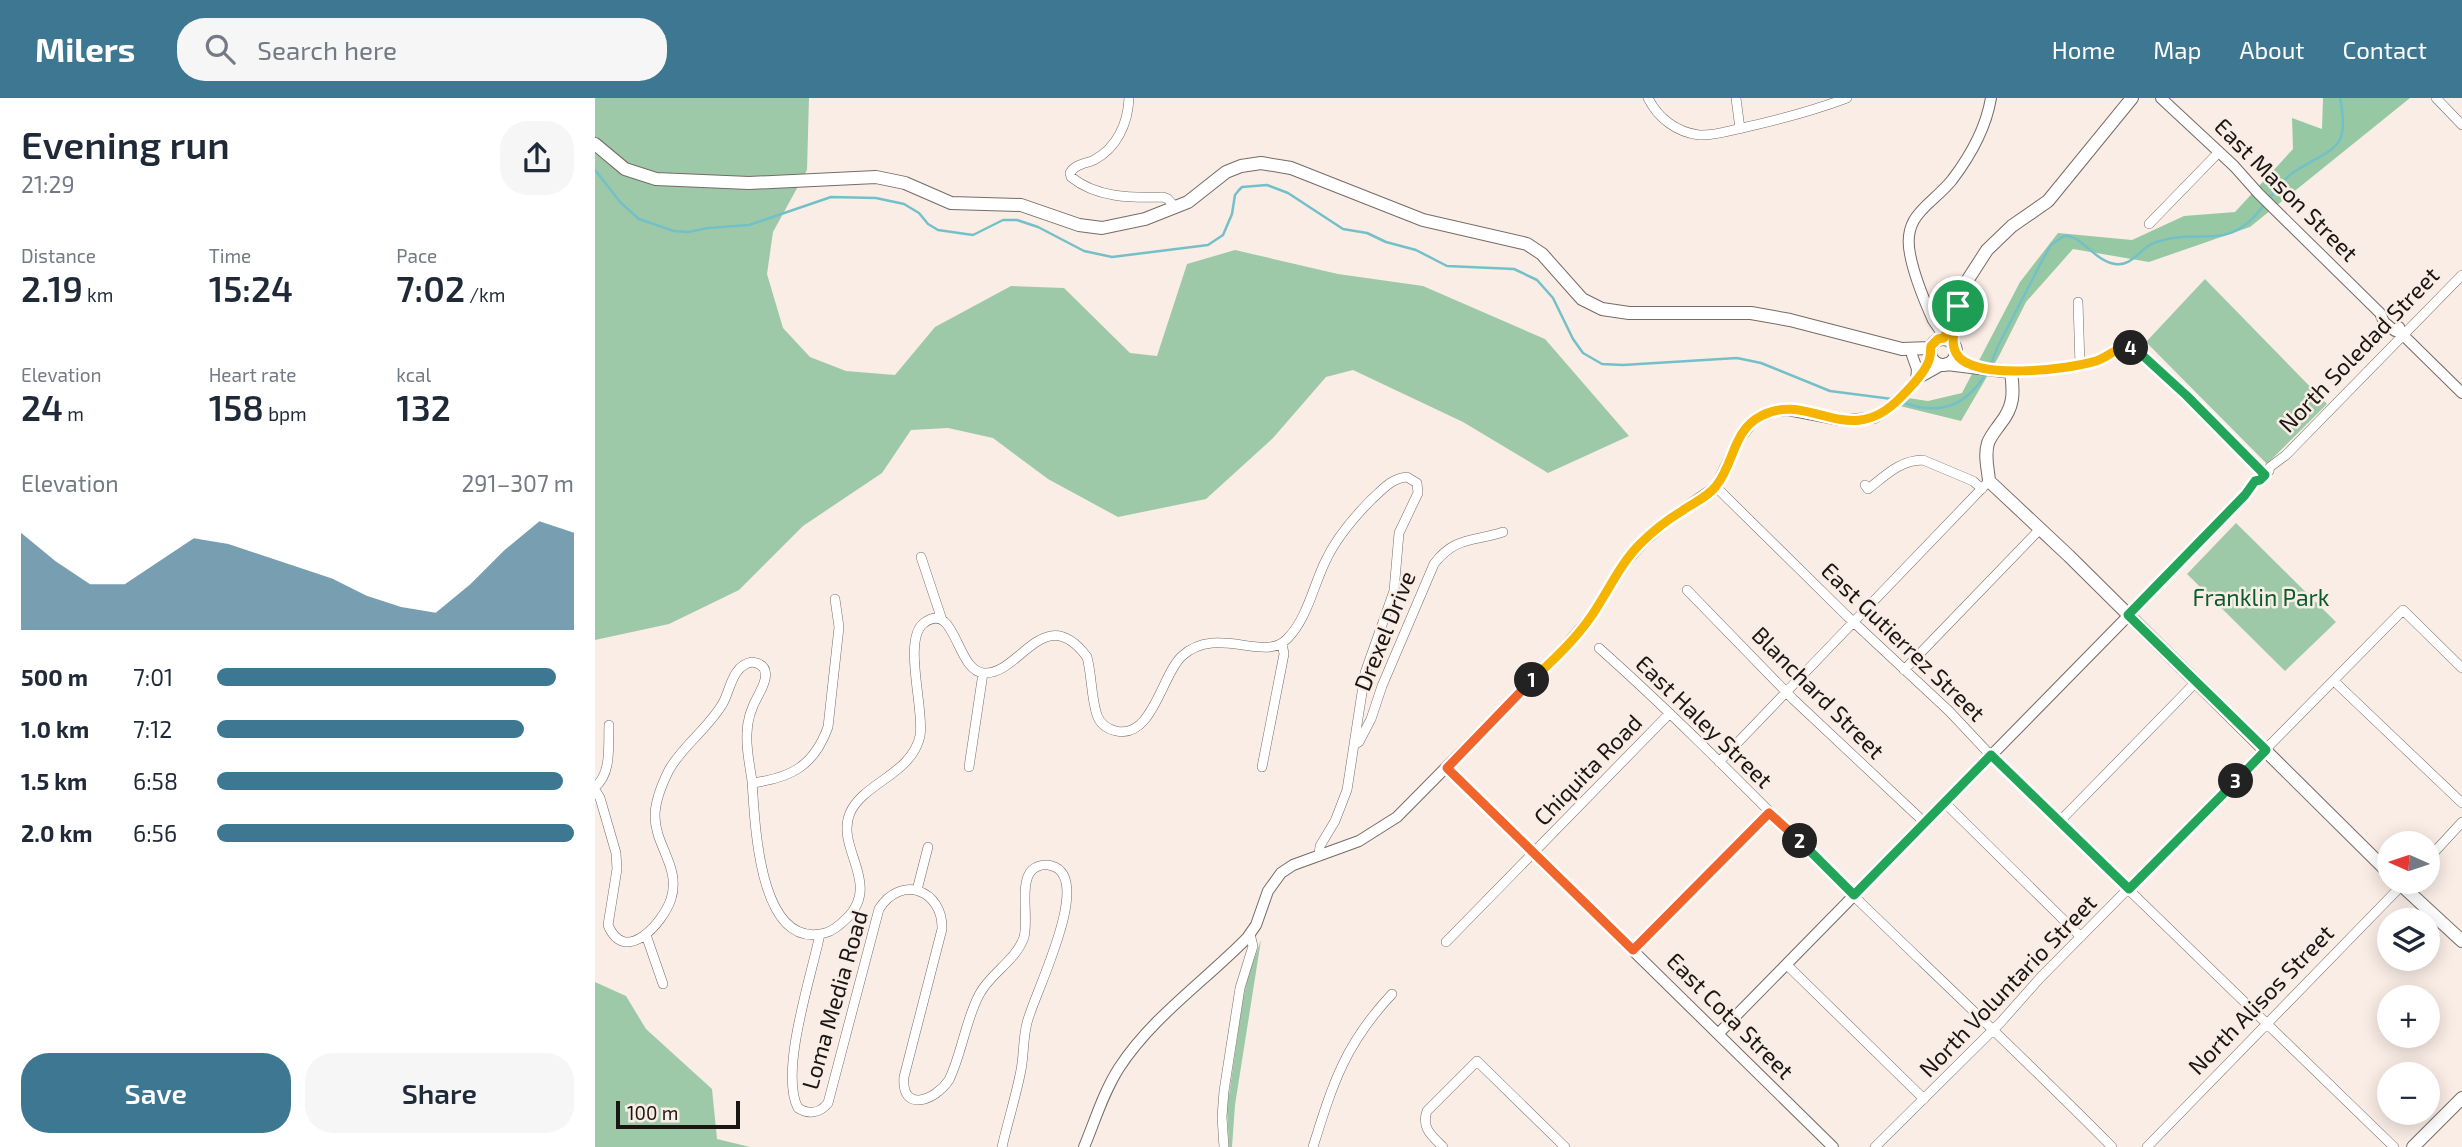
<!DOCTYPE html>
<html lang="en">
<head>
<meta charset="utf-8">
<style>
	:root { --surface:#fff; --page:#f6f6f7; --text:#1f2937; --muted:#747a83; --accent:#3e7791 }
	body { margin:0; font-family:"Exo 2",sans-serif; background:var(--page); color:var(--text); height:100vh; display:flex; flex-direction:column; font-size:26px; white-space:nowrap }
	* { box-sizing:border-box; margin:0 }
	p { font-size:23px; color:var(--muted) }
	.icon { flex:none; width:38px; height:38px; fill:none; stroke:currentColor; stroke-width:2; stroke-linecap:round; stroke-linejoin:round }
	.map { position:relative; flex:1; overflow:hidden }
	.panel { display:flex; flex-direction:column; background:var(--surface); width:595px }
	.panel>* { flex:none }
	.needle { width:46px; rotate:273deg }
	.controls { position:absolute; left:1782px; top:733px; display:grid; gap:14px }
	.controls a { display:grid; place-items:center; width:63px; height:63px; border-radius:50%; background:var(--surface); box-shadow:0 4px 18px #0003; font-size:35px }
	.scale { position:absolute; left:21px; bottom:18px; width:124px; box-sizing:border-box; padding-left:7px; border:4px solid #1a1613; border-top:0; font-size:19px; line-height:24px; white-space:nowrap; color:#1a1613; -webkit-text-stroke:5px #faede6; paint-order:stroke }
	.pin { position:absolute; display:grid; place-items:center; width:60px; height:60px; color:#fff; margin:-30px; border:4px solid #fff; border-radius:50%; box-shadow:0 2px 7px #0007 }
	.km { position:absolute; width:35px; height:35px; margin:-18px; border-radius:50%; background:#222; color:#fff; font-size:19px; line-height:35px; text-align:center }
	.round { display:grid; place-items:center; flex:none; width:74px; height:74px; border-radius:28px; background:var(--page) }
	.head { display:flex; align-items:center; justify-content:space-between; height:119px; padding:0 21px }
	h1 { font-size:38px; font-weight:600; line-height:52px }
	.figures { display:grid; grid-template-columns:repeat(3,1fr); gap:10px; height:119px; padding:7px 21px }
	.figures div { display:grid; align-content:center }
	.figures b { font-size:35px; font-weight:600 }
	.figures small { font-size:19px; font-weight:400 }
	.figures p { font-size:19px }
	.chart { height:196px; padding:14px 21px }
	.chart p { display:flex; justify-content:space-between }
	.chart svg { width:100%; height:126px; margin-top:7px; fill:var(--accent); opacity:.7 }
	.action { display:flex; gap:14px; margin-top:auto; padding:14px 21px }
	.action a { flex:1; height:80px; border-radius:28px; background:var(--accent); color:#fff; font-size:28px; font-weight:600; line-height:80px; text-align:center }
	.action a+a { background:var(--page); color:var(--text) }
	ul { padding:0 21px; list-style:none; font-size:23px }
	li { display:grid; grid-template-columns:112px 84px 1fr; align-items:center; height:52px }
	li i { height:18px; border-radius:9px; background:var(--accent) }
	header { display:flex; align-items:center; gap:42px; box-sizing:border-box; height:98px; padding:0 35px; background:var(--accent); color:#fff }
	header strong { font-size:33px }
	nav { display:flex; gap:38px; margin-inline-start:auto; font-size:24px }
	.search { width:490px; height:63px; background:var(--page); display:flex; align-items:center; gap:18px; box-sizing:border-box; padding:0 24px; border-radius:28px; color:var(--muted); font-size:26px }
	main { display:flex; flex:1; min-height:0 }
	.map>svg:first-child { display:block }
	.green { fill:#9ec9a8 }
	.forest { fill:#96c9a3 }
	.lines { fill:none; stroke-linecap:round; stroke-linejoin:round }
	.stream { stroke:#74c0c8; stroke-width:2.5 }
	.minor-casing { stroke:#766b65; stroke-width:10 }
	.tertiary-casing { stroke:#766b65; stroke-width:12 }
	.secondary-casing { stroke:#766b65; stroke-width:14 }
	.minor { stroke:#fff; stroke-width:9 }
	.tertiary { stroke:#fff; stroke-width:10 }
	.secondary { stroke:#fff; stroke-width:12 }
	.split-1-casing { stroke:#fff; stroke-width:14 }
	.split-2-casing { stroke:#fff; stroke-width:14 }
	.split-3-casing { stroke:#fff; stroke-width:14 }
	.split-4-casing { stroke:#fff; stroke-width:14 }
	.split-5-casing { stroke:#fff; stroke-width:14 }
	.split-1 { stroke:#f5b400; stroke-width:9 }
	.split-2 { stroke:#f0652b; stroke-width:9 }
	.split-3 { stroke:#22a559; stroke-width:9 }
	.split-4 { stroke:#22a559; stroke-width:9 }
	.split-5 { stroke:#f5b400; stroke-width:9 }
	.labels { text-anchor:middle; stroke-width:5; stroke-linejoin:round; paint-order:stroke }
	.street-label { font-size:23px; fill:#1a1613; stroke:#faede6 }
	.park-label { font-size:23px; fill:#095c2e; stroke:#faede6 }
</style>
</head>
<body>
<header>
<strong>Milers</strong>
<div class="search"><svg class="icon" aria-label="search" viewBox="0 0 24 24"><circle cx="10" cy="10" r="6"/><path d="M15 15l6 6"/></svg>Search here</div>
<nav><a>Home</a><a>Map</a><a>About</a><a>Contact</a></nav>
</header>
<main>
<section class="panel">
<div class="head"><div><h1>Evening run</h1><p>21:29</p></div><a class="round"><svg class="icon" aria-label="share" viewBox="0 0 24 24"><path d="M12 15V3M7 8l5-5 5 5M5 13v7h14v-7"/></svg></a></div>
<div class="figures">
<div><p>Distance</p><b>2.19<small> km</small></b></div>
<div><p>Time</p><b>15:24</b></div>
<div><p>Pace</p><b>7:02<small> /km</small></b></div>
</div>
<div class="figures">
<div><p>Elevation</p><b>24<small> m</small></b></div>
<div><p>Heart rate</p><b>158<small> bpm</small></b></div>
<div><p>kcal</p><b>132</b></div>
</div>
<div class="chart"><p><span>Elevation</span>291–307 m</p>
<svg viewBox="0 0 160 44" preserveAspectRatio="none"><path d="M0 44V10L10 20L20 28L30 28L40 20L50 12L60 14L70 18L80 22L90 26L100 32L110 36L120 38L130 28L140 16L150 6L160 10V44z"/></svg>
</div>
<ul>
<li><b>500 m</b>7:01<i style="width:95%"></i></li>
<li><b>1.0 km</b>7:12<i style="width:86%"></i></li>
<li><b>1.5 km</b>6:58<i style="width:97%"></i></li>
<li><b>2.0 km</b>6:56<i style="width:100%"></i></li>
</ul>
<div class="action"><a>Save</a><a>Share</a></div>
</section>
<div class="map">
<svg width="1867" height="1049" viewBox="0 0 1867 1049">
	<rect width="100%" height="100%" fill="#faede6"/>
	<path class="green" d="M 0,0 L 214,0 L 212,72 L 178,134 L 172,176 L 188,230 L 215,259 L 251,273 L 300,277 L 340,229 L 416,188 L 469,190 L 535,255 L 562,258 L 592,166 L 640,152 L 743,176 L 828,188 L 950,241 L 1034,338 L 953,375 L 868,324 L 758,272 L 731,279 L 678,340 L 611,401 L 523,419 L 453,381 L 398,340 L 353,330 L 316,332 L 287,375 L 208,428 L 144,492 L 74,526 L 0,542 Z
		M 1610,181 L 1732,306 L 1672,366 L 1551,244 Z
		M 1641,425 L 1741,524 L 1690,573 L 1592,476 Z
		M 666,842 L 640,1007 L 637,1049 L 634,1049 L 632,1010 L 648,901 L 653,878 Z
		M 0,884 L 31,898 L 51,931 L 117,991 L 122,1041 L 155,1049 L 0,1049 Z"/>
	<path class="forest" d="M 1728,0 L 1815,0 L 1655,129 L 1554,164 L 1478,151 L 1431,204 L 1404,258 L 1366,323 L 1305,308 L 1313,300 L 1333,303 L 1367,295 L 1425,184 L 1463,135 L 1537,142 L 1589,118 L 1640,114 L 1698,51 L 1697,20 L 1727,31 Z"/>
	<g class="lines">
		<path class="stream" d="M 0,72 L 26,105 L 44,121 L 79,133 L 93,134 L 113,130 L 154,127 L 236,99 L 281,100 L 309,106 L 324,115 L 333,126 L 343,132 L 378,137 L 408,122 L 422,122 L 443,129 L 489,153 L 517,159 L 613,147 L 628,137 L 637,116 L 640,97 L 644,92 L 647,89 L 672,87 L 693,95 L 748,131 L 772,135 L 791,144 L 821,152 L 852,168 L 919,171 L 942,182 L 958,200 L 978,241 L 988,255 L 1007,266 L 1028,267 L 1142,260 L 1166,265 L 1235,293 L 1297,301
			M 1673,102 C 1681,92 1689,80 1699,74 C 1737,49 1756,54 1745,0
			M 1395,268 L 1403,248 L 1448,161 L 1456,147 L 1469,138 C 1486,136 1499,163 1520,166 C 1538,169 1545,149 1561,144 C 1608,129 1633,156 1669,107
			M 1309,305 C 1347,318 1372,307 1392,274"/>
		<defs>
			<path id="minor" d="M 534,0 C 533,25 522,50 499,62 C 490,66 480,66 475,75 L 476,79 C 502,100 536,100 568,99 L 573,101 L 580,109
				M 1053,0 C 1063,20 1081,34 1104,37 C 1119,38 1133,33 1147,30 C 1183,22 1217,13 1252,0
				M 1141,0 L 1145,31
				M 1841,0 L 1867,27
				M 1554,126 L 1624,54
				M 1483,204 L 1485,267
				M 1416,274 C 1443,272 1471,271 1497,264 C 1509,261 1519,249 1531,249 C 1552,250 1648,357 1670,377
				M 1674,373 L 1675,369 L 1691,357 L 1867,177
				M 1270,387 L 1273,391 C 1290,378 1305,362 1328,362 L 1378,383 L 1387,391
				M 1121,389 L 1252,518 L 1354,613 L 1402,664 L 1799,1049
				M 326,459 L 347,522
				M 1092,492 L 1198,601 L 1329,724
				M 1533,518 L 1650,397 L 1660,383 L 1665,382 L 1673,374
				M 1004,550 C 1095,631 1179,719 1266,805 C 1350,886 1435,966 1517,1049
				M 1309,572 L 1446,430
				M 1739,583 L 1867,705
				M 759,646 L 764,644 L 776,621 L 787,588 L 839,466 C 860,438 879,444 908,434
				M 1124,664 L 1394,383
				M 374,669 L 388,575
				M 667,669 L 689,556 L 687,545
				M 157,685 C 196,680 219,668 233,629 L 244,529 L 240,501
				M 0,689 C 17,675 13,648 14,627
				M 0,692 L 5,700 L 21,755 L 22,771 L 13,827 C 30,868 68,825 76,801 C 86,769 60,748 60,718 C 60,703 67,686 74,672 C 88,647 113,631 128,605 C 136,590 137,568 157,564 C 177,567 171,583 164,596 C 157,608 152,622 152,636 C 151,652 155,668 157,683 C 160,723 163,853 230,835 C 238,833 246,826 252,820 C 287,785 240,750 255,715 C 268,685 317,676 325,638 C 330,613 307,541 329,525 C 361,501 361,574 389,575 C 425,577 449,502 492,559 C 497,578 496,599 502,617 C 505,626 513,631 521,633 C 557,642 567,576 587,558 C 622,526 669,565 692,541 C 712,521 718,489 730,464 C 741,440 758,420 777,401 C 788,391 797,380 812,379 L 822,385 L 823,395 L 804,435 L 799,493 L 770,575 L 752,692 L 740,723 L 725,748 L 724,758
				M 1349,704 L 1486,839
				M 1465,723 L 1601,584
				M 1832,762 L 1867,724
				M 322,792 L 333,749
				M 225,836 C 217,876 184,974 203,1010 C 214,1017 225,1015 233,1005 L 284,811 C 306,776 348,792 347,831 L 309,979 C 306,1014 339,1004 354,982 C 367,955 370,924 384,897 C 395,875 421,863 429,839 C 434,821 424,785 437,772 C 443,767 451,766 457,768 C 500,780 437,900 432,925 C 428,940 429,956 426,972 C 421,998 413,1023 407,1049
				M 51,837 L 68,886
				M 851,844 L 1074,616
				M 1038,852 L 1174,714
				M 1192,867 L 1329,1001
				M 629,1049 L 627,1019 L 629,993 L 645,890 L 658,848 L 655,836
				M 718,1049 C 738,985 750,946 797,896
				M 848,1049 C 837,1038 826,1030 832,1013 L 882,963 L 970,1049
				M 1280,1049 L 1406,924 L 1445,880 L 1808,512 L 1867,570
				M 1552,1049 L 1809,785"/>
			<path id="tertiary" d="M 1566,0 L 1639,68 L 1664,96 L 1785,215 L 1789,224 L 1800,233 L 1804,233
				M 1804,229 L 1808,237 L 1867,295
				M 1349,240 C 1346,233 1342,228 1338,222 C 1329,202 1319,178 1315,156 C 1307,116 1336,108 1357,82 C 1376,57 1391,30 1396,0
				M 1317,257 L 1322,271 L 1321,283
				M 1324,280 L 1336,259
				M 852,670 L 1238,1049
				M 1123,936 L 1533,518
				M 489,1049 C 500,1023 508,995 524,970 C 557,919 610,883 652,840 L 661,827 L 673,793 L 686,775 L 698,767 L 764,743 L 802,719 L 970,549 L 994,521 L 1029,466 L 1046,446 L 1074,421 L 1121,389 L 1144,341 L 1159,322 L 1178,313 L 1193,312 L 1245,322 L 1279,320 L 1292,312 L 1324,280 L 1347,267"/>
			<path id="secondary" d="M 0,46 L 30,71 L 61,81 L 154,85 L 281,79 L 310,85 L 356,105 L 426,107 L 484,127 L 507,130 L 550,121 L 593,104 L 631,74 L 646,68 L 666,65 L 696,70 L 828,122 L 932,146 L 947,156 L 987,201 L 1007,211 L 1034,215 L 1156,215 L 1195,222 L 1307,251 L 1335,250
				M 1349,240 L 1372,183 L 1392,152 L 1417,128 L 1453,103 L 1537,0
				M1335 254a13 13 0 1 1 26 0a13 13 0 1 1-26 0Z
				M 1352,266 L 1416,274 C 1419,295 1419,309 1405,326 C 1401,332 1396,337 1393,345 C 1389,358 1393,370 1394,383 L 1474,458 L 1794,775
				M 1803,784 L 1867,843
				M 1818,1049 L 1867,1000"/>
		</defs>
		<use href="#minor" class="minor-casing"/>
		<use href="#tertiary" class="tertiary-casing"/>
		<use href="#secondary" class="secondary-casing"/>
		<use href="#minor" class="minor"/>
		<use href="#tertiary" class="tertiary"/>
		<use href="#secondary" class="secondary"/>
	</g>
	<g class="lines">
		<defs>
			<path id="split-1" d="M 937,582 C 957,563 979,543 995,520 C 1012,496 1024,467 1045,446 C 1058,433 1072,422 1087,413 C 1098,405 1113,399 1121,388 C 1139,366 1138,332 1166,318 C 1214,292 1254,353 1305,300 C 1314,291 1334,271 1335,258 C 1336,255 1335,251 1336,248 L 1343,241 L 1349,240 L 1363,208"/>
			<path id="split-2" d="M 937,582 L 852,670 L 1038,852 L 1174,715 L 1205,743"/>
			<path id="split-3" d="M 1205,743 L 1259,797 L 1396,657 L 1534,791 L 1641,683"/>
			<path id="split-4" d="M 1536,250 L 1545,255 L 1592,298 L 1670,377 L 1665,382 L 1660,383 L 1650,397 L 1533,517 L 1671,652 L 1641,683"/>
			<path id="split-5" d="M 1363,208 C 1364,225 1353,240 1361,255 C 1375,284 1476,271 1501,263 C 1514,259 1521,248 1536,250"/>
		</defs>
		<use href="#split-1" class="split-1-casing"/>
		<use href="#split-2" class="split-2-casing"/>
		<use href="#split-3" class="split-3-casing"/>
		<use href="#split-4" class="split-4-casing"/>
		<use href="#split-5" class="split-5-casing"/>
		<use href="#split-1" class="split-1"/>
		<use href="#split-2" class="split-2"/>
		<use href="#split-3" class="split-3"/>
		<use href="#split-4" class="split-4"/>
		<use href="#split-5" class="split-5"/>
	</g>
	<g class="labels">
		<g class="street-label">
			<text transform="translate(1691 92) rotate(45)" y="8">East Mason Street</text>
			<text transform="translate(1764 252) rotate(-46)" y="8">North Soledad Street</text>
			<text transform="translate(790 533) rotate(-68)" y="8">Drexel Drive</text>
			<text transform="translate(1308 544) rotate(44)" y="8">East Gutierrez Street</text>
			<text transform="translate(1223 595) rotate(45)" y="8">Blanchard Street</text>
			<text transform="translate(1109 624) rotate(44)" y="8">East Haley Street</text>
			<text transform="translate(993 672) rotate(-46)" y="8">Chiquita Road</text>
			<text transform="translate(1413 888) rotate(-46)" y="8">North Voluntario Street</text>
			<text transform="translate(240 902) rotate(-74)" y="8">Loma Media Road</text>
			<text transform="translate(1666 902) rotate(-46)" y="8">North Alisos Street</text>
			<text transform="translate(1135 918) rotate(45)" y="8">East Cota Street</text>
		</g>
		<g class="park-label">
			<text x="1666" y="508">Franklin Park</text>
		</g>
	</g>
</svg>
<div class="controls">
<a><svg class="needle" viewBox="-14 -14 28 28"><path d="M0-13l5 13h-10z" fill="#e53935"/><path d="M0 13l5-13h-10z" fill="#747a83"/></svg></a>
<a><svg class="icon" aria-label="layers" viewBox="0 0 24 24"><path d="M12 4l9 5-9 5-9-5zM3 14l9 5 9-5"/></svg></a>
<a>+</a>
<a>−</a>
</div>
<div class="scale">100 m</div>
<div class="pin" style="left:1363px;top:208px;background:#1e9e55"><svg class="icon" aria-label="arrive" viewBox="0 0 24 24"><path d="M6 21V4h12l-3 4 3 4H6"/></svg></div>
<b class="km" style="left:937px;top:582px">1</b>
<b class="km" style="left:1205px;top:743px">2</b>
<b class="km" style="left:1641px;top:683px">3</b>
<b class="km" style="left:1536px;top:250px">4</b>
</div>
</main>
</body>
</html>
